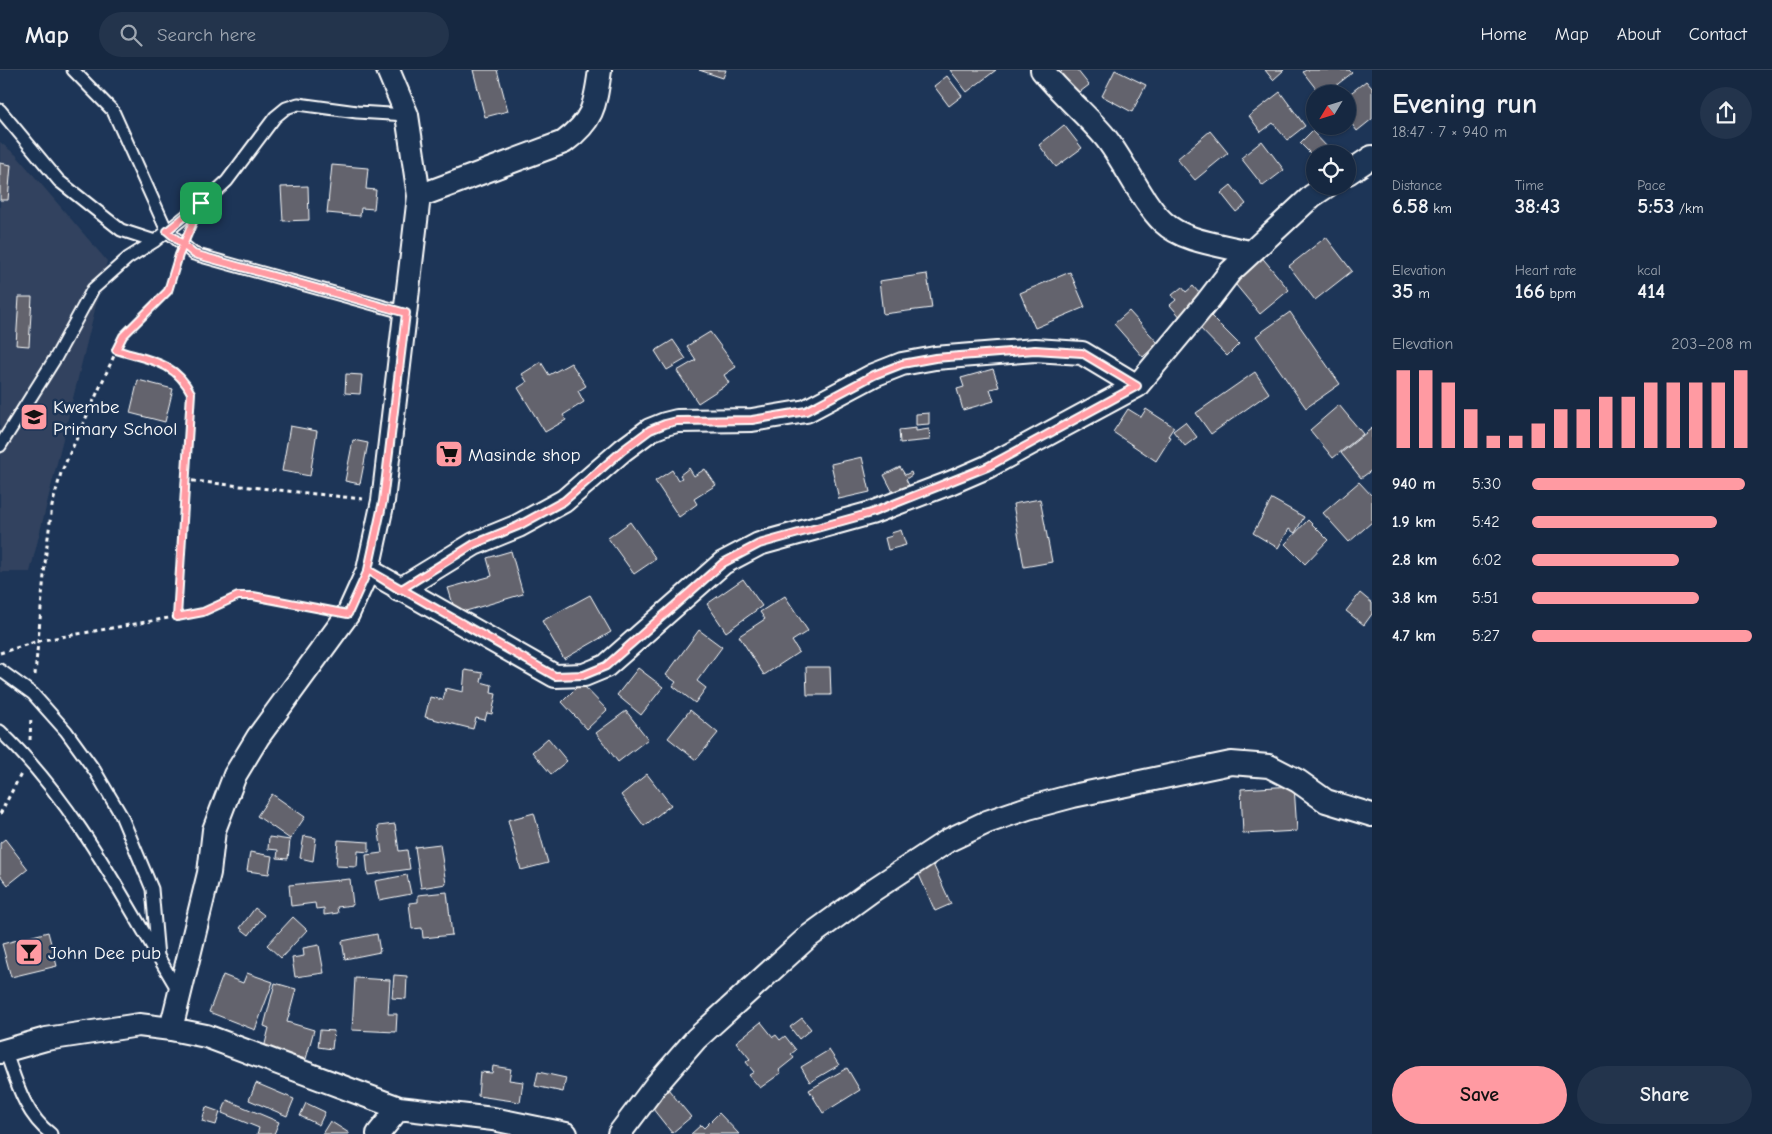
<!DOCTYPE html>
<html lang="en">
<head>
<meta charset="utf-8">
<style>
	:root { --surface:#162841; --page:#23344c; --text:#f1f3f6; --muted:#9ea6b1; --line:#35445a; --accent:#ff9aa2 }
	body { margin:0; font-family:"Comic Neue",sans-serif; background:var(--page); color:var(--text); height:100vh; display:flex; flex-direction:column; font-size:19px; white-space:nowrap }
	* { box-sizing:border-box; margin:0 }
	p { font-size:16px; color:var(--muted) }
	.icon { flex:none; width:28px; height:28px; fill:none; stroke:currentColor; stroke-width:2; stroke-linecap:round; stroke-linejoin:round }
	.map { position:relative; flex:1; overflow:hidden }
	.details { display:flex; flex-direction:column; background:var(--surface); width:400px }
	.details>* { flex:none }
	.needle { width:32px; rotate:232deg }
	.tools { position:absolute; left:1306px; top:15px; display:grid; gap:10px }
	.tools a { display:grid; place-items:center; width:50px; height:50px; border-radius:50%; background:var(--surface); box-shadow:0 1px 4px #0004,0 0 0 1px var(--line); font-size:25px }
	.pin { position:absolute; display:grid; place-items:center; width:42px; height:42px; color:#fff; margin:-21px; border-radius:10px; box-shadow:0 2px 8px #0006 }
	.round { display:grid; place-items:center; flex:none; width:52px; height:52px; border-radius:26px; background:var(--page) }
	.summary { display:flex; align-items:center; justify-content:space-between; height:85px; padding:0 20px }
	h1 { font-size:28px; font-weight:700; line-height:38px }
	.figures { display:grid; grid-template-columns:repeat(3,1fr); gap:8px; height:85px; padding:5px 20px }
	.figures div { display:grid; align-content:center }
	.figures b { font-size:21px; font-weight:700 }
	.figures small { font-size:14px; font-weight:400 }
	.figures p { font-size:14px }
	.chart { height:140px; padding:10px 20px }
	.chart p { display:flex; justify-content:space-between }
	.chart svg { width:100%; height:90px; margin-top:5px; stroke:var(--accent); stroke-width:6 }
	.cta { display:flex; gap:10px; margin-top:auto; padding:10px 20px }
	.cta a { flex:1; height:58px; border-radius:30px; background:var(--accent); color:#111; font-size:20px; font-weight:700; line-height:58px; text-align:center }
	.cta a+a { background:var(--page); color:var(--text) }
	ul { padding:0 20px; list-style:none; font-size:16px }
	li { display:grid; grid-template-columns:80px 60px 1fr; align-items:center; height:38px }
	li i { height:12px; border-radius:6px; background:var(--accent) }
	header { display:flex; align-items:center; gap:30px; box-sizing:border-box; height:70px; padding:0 25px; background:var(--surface); border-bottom:1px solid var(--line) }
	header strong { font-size:24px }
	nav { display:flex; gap:28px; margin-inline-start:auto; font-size:18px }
	.search { width:350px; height:45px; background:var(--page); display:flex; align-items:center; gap:12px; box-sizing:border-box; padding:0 18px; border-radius:28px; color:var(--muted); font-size:19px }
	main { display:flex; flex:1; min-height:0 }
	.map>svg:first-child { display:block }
	.built { fill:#32435e }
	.building { fill:#63646d; stroke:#fff }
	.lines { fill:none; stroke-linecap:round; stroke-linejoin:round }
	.service-casing { stroke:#fff; stroke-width:15 }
	.minor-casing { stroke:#fff; stroke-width:26 }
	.path { stroke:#fff; stroke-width:3; stroke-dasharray:4 4; stroke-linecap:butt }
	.service { stroke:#1d3557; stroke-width:11 }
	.minor { stroke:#1d3557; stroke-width:22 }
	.route-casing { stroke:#fff; stroke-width:10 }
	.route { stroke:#ff9aa2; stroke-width:6 }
	.labels { text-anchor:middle; stroke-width:5; stroke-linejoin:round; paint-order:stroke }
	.poi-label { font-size:19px; fill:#fff; stroke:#1d3557; text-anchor:start }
</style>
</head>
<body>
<header>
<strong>Map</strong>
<div class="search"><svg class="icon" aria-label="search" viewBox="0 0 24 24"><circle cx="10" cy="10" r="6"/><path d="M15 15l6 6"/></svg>Search here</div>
<nav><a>Home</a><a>Map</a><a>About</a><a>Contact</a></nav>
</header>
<main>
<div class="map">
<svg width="1372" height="1064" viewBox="0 0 1372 1064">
	<rect width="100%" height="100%" fill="#1d3557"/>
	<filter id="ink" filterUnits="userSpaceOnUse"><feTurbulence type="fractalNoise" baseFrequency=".02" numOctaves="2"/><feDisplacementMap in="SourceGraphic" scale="10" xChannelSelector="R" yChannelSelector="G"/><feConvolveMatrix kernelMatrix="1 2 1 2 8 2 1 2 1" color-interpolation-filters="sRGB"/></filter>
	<g filter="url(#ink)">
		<path class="built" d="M 0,72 L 16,85 L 107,191 L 30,502 L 0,502 Z"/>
		<path class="building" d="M 473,0 L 497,0 L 508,41 L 485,47 Z
			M 699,0 L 726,0 L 723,8 Z
			M 950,0 L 996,0 L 967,22 Z
			M 1063,0 L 1077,0 L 1089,15 L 1076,25 L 1060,3 Z
			M 1115,0 L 1146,15 L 1132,42 L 1102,26 Z
			M 1265,0 L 1284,0 L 1273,10 Z
			M 1306,0 L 1349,0 L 1352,3 L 1325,24 L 1320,24 L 1303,2 Z
			M 947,6 L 962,26 L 949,36 L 934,16 Z
			M 1366,11 L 1372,18 L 1372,49 L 1357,61 L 1348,49 L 1348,25 Z
			M 1280,22 L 1305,56 L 1287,70 L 1273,53 L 1261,62 L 1249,46 Z
			M 1064,55 L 1082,78 L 1056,97 L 1039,75 Z
			M 1210,61 L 1228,83 L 1195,110 L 1177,89 Z
			M 1312,61 L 1330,80 L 1326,84 L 1315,84 L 1315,88 L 1300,73 Z
			M 1262,71 L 1284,100 L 1263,116 L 1241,88 Z
			M 0,93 L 11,95 L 8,130 L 0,130 Z
			M 332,95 L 368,98 L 366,119 L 376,120 L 374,139 L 361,138 L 360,146 L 327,143 Z
			M 1231,115 L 1246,134 L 1236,142 L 1221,123 Z
			M 308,116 L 309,150 L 283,151 L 281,117 Z
			M 1326,167 L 1352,201 L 1315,230 L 1289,196 Z
			M 1260,185 L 1289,220 L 1260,244 L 1231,209 Z
			M 1070,202 L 1085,237 L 1035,258 L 1020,223 Z
			M 927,204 L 932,238 L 883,244 L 879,211 Z
			M 1193,216 L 1205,230 L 1182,249 L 1170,235 L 1176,230 L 1172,225 L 1182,217 L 1186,222 Z
			M 19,227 L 32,227 L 29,276 L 16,275 Z
			M 1129,241 L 1158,273 L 1143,287 L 1114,254 Z
			M 1206,241 L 1239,274 L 1227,286 L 1195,253 Z
			M 1290,242 L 1340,314 L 1306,338 L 1256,266 Z
			M 710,262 L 736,297 L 724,305 L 729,313 L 698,333 L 677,301 L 696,290 L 687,276 Z
			M 673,270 L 686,289 L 667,300 L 655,281 Z
			M 541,292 L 549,305 L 571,293 L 586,316 L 578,321 L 584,332 L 563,345 L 566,350 L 545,362 L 518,318 L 527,312 L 522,304 Z
			M 993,299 L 999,317 L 990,319 L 994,331 L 963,340 L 957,319 L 964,317 L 961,308 Z
			M 1255,302 L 1269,323 L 1211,364 L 1196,343 Z
			M 346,304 L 362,305 L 360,324 L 345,323 Z
			M 138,310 L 173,319 L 165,352 L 130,343 Z
			M 1339,335 L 1363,364 L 1333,388 L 1310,360 Z
			M 1128,339 L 1141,347 L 1146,339 L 1174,357 L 1168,366 L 1171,367 L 1156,391 L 1113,362 Z
			M 929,343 L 929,354 L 916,355 L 916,344 Z
			M 1185,352 L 1197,367 L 1185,376 L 1173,361 Z
			M 290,356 L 317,361 L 310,406 L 282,401 Z
			M 916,358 L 916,361 L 929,359 L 930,370 L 900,373 L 899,360 Z
			M 1372,358 L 1372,400 L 1361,408 L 1341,383 Z
			M 353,370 L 368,373 L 360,414 L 345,411 Z
			M 862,387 L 870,422 L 839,429 L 831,394 Z
			M 900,397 L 905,405 L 911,402 L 912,405 L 906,409 L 910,418 L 895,426 L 884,405 Z
			M 689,398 L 694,406 L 705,399 L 716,415 L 694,429 L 697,434 L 679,447 L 655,411 L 672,400 L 678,410 L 682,408 L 680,405 Z
			M 1359,412 L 1372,426 L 1372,452 L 1349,472 L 1323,443 Z
			M 1040,429 L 1052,492 L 1024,497 L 1013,434 Z
			M 1272,429 L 1304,447 L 1295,463 L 1289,459 L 1278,478 L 1253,463 Z
			M 1308,450 L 1328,470 L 1305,494 L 1285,474 Z
			M 630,452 L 656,489 L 634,504 L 608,468 Z
			M 901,460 L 906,475 L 888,480 L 885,468 L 892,466 L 891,463 Z
			M 511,481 L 523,524 L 456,544 L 448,518 L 492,506 L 487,488 Z
			M 743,509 L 762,536 L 726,562 L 707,534 Z
			M 1360,523 L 1372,533 L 1372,544 L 1364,555 L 1346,541 Z
			M 590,525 L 611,562 L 564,589 L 542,551 Z
			M 785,526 L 808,561 L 792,571 L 799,582 L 764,605 L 739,566 L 765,549 L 760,542 Z
			M 699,560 L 722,577 L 697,611 L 706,618 L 695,633 L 673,616 L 676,612 L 666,605 Z
			M 806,597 L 830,597 L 831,625 L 807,625 Z
			M 638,598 L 663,617 L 641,645 L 617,625 Z
			M 465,600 L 483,603 L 481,612 L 492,615 L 491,623 L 496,624 L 492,644 L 487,643 L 485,650 L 476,648 L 473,659 L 425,647 L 430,627 L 443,630 L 446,618 L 463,622 Z
			M 581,613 L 607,640 L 587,659 L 562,632 Z
			M 690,640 L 718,663 L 696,690 L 668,668 Z
			M 626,641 L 648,669 L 618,692 L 596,663 Z
			M 548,668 L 567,691 L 551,704 L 532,682 Z
			M 647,704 L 671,735 L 644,756 L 621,725 Z
			M 1294,716 L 1297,761 L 1243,764 L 1241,719 Z
			M 272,724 L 305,747 L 290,769 L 257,746 Z
			M 534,743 L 548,793 L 521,800 L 508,750 Z
			M 395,754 L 399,781 L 407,780 L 410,799 L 368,805 L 366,785 L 382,783 L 378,756 Z
			M 304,766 L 316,768 L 313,791 L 300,788 Z
			M 269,767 L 290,770 L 288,789 L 277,788 L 278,780 L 268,779 Z
			M 5,769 L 28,799 L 8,815 L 0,805 L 0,773 Z
			M 338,770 L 369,772 L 369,782 L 358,781 L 357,797 L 336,796 Z
			M 440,774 L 446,814 L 421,818 L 415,777 Z
			M 250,782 L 272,786 L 269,804 L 247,801 Z
			M 933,794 L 951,834 L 935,841 L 917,800 Z
			M 407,805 L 411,824 L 379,830 L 375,811 Z
			M 350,809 L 353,835 L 337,837 L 338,843 L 324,845 L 324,838 L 316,839 L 315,833 L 291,836 L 289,815 Z
			M 447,822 L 452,865 L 423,868 L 422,858 L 412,859 L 409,833 L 418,832 L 418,825 Z
			M 255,838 L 264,845 L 249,865 L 240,858 Z
			M 293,847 L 307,860 L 281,888 L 267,875 Z
			M 48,862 L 57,896 L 11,907 L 2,874 Z
			M 377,864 L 380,882 L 345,889 L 342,871 Z
			M 319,875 L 324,903 L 295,907 L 292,888 L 304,886 L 303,878 Z
			M 247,903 L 273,912 L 255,960 L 209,942 L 223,905 L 243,913 Z
			M 394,905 L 407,906 L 406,929 L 392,928 Z
			M 355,908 L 390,910 L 388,944 L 397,944 L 396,962 L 352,960 Z
			M 275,913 L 296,919 L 287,952 L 314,960 L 306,989 L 264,978 L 269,958 L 264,956 Z
			M 802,948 L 811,959 L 799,969 L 790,957 Z
			M 761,952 L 773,967 L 776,965 L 780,970 L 785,966 L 796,980 L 791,984 L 794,988 L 779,1000 L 781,1003 L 760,1018 L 749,1005 L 754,1002 L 746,992 L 750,989 L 736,972 Z
			M 320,960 L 334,961 L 332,979 L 318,977 Z
			M 829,980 L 839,995 L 810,1012 L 801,997 Z
			M 493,996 L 511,999 L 509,1010 L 523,1012 L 520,1032 L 478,1026 L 480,1002 L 492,1003 Z
			M 847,998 L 860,1020 L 823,1043 L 809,1020 Z
			M 538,1002 L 566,1008 L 563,1022 L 535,1016 Z
			M 256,1013 L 294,1029 L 287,1046 L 249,1030 Z
			M 668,1019 L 691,1047 L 672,1063 L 649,1034 Z
			M 227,1030 L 279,1052 L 274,1064 L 257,1064 L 259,1058 L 222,1043 Z
			M 306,1033 L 325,1042 L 319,1055 L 300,1046 Z
			M 206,1037 L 220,1042 L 216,1055 L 202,1051 Z
			M 719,1043 L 739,1064 L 691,1064 L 701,1055 L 704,1058 Z
			M 330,1051 L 349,1063 L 349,1064 L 322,1064 Z"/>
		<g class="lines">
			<defs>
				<path id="service" d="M 73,0 L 113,41 L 167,161 L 194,184 L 406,243
					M 0,40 L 59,111 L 121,160 L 155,171
					M 0,376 L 56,287 L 93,219 L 128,188 L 155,171 L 212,125 L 227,111 L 275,47 L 286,38 L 298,34 L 357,42 L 407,45
					M 0,600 L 33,624 L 66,661 L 95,701 L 121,745 L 152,819 L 158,887
					M 0,661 C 77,734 125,832 179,922
					M 5,980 C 16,1010 24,1044 51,1064"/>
				<path id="minor" d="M 1042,0 C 1061,24 1085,43 1105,67 C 1125,92 1141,131 1163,152 C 1184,172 1222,175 1249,182
					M 1348,103 L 1372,87
					M 419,126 L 564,72 C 594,50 595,35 600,0
					M 368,500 L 555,606 L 584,605 L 606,596 L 723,493 L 759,474 L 871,443 L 950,413 L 987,397 L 1137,316 L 1207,232 L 1230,202 L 1312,126 L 1327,116
					M 399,520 L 474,474 L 518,456 L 564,431 L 623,380 L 650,360 L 665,354 L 677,351 L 752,350 L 806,341 L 874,305 L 902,294 L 935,288 L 1035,280 L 1082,283 L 1137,316
					M 171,959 L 209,803 L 214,760 L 235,705 L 258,667 L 348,544 L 368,500 L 383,431 L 419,126 L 407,45 L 388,0
					M 0,982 L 46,969 L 139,955 L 171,959 L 206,966 L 399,1038 L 493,1049 L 566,1064
					M 378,1064 L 399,1038
					M 619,1064 L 656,1015 L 696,969 L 808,867 L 870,822 L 949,770 L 987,752 L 1028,738 L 1073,726 L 1231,693 L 1269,696 L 1298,711 L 1326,731 L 1372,745"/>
			</defs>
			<use href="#service" class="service-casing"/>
			<use href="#minor" class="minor-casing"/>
			<path class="path" d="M 116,280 C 148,290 175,291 191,323 L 177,547
				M 184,410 L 363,429
				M 0,583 L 38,571 L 203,542 L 238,526 L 253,527 L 325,541
				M 35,605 L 46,483 L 52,436 L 61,403 L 123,266 L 168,221 L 178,189
				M 30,670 L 31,646
				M 0,744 L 21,704"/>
			<use href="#service" class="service"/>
			<use href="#minor" class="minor"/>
		</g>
	</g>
	<g class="lines" filter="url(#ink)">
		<defs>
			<path id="route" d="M 201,133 L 167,161 L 194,184 L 406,243 L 383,431 L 368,500 L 400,520 L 474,474 L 518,456 L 564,431 L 623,380 L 650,360 L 665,354 L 677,351 L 752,350 L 806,341 L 874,305 L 902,294 L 935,288 L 1035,280 L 1082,283 L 1137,316 L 987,397 L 871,443 L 759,474 L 723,493 L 606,596 L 584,605 L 555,606 L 368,500 L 348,544 L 253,526 L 238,526 L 203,542 L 177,547 L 191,323 C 175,291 148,290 116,280 L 123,266 L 168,221 L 179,185 L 201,133"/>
		</defs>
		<use href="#route" class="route-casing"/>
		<use href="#route" class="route"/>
	</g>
	<defs>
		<symbol id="school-square" viewBox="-11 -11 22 22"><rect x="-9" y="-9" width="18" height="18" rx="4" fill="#ff9aa2" stroke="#1d3557"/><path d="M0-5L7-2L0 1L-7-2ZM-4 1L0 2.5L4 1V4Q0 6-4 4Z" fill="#111"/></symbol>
		<symbol id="supermarket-square" viewBox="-11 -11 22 22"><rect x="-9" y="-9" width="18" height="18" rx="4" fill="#ff9aa2" stroke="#1d3557"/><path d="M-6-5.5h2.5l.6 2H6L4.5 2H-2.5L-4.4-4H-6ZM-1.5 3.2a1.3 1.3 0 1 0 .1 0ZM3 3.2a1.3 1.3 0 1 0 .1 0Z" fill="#111"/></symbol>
		<symbol id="bar-square" viewBox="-11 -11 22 22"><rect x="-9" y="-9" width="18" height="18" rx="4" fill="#ff9aa2" stroke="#1d3557"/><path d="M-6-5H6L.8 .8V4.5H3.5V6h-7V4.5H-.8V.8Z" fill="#111"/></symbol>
	</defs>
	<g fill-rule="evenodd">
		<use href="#school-square" x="18" y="331" width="32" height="32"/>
		<use href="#supermarket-square" x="433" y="368" width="32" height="32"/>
		<use href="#bar-square" x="13" y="866" width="32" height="32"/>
	</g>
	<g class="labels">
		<g class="poi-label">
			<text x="53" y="343">Kwembe<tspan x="53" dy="22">Primary School</tspan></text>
			<text x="468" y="391">Masinde shop</text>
			<text x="48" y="889">John Dee pub</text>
		</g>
	</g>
</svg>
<div class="tools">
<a><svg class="needle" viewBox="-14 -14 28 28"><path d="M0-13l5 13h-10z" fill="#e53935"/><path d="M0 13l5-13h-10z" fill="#9ea6b1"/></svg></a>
<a><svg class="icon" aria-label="locate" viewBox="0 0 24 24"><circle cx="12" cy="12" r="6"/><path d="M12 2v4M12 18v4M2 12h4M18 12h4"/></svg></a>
</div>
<div class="pin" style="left:201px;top:133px;background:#1e9e55"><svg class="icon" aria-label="arrive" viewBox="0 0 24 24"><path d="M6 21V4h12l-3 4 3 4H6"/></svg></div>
</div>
<section class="details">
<div class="summary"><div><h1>Evening run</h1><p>18:47 · 7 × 940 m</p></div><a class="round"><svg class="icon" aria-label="share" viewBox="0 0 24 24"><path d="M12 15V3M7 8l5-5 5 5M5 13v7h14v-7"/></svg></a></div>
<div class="figures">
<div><p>Distance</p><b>6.58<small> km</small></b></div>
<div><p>Time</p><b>38:43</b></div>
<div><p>Pace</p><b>5:53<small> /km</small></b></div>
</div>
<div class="figures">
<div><p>Elevation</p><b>35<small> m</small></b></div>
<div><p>Heart rate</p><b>166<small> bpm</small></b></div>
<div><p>kcal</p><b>414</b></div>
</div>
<div class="chart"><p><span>Elevation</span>203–208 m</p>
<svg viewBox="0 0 160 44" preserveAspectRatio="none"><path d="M5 44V6M15 44V6M25 44V12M35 44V25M45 44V38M55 44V38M65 44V32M75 44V25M85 44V25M95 44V19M105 44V19M115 44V12M125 44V12M135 44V12M145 44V12M155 44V6"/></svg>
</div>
<ul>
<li><b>940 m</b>5:30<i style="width:97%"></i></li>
<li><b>1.9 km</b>5:42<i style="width:84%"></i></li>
<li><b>2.8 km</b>6:02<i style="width:67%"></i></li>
<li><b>3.8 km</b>5:51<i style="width:76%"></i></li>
<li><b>4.7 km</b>5:27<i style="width:100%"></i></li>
</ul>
<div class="cta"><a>Save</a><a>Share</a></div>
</section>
</main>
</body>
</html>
